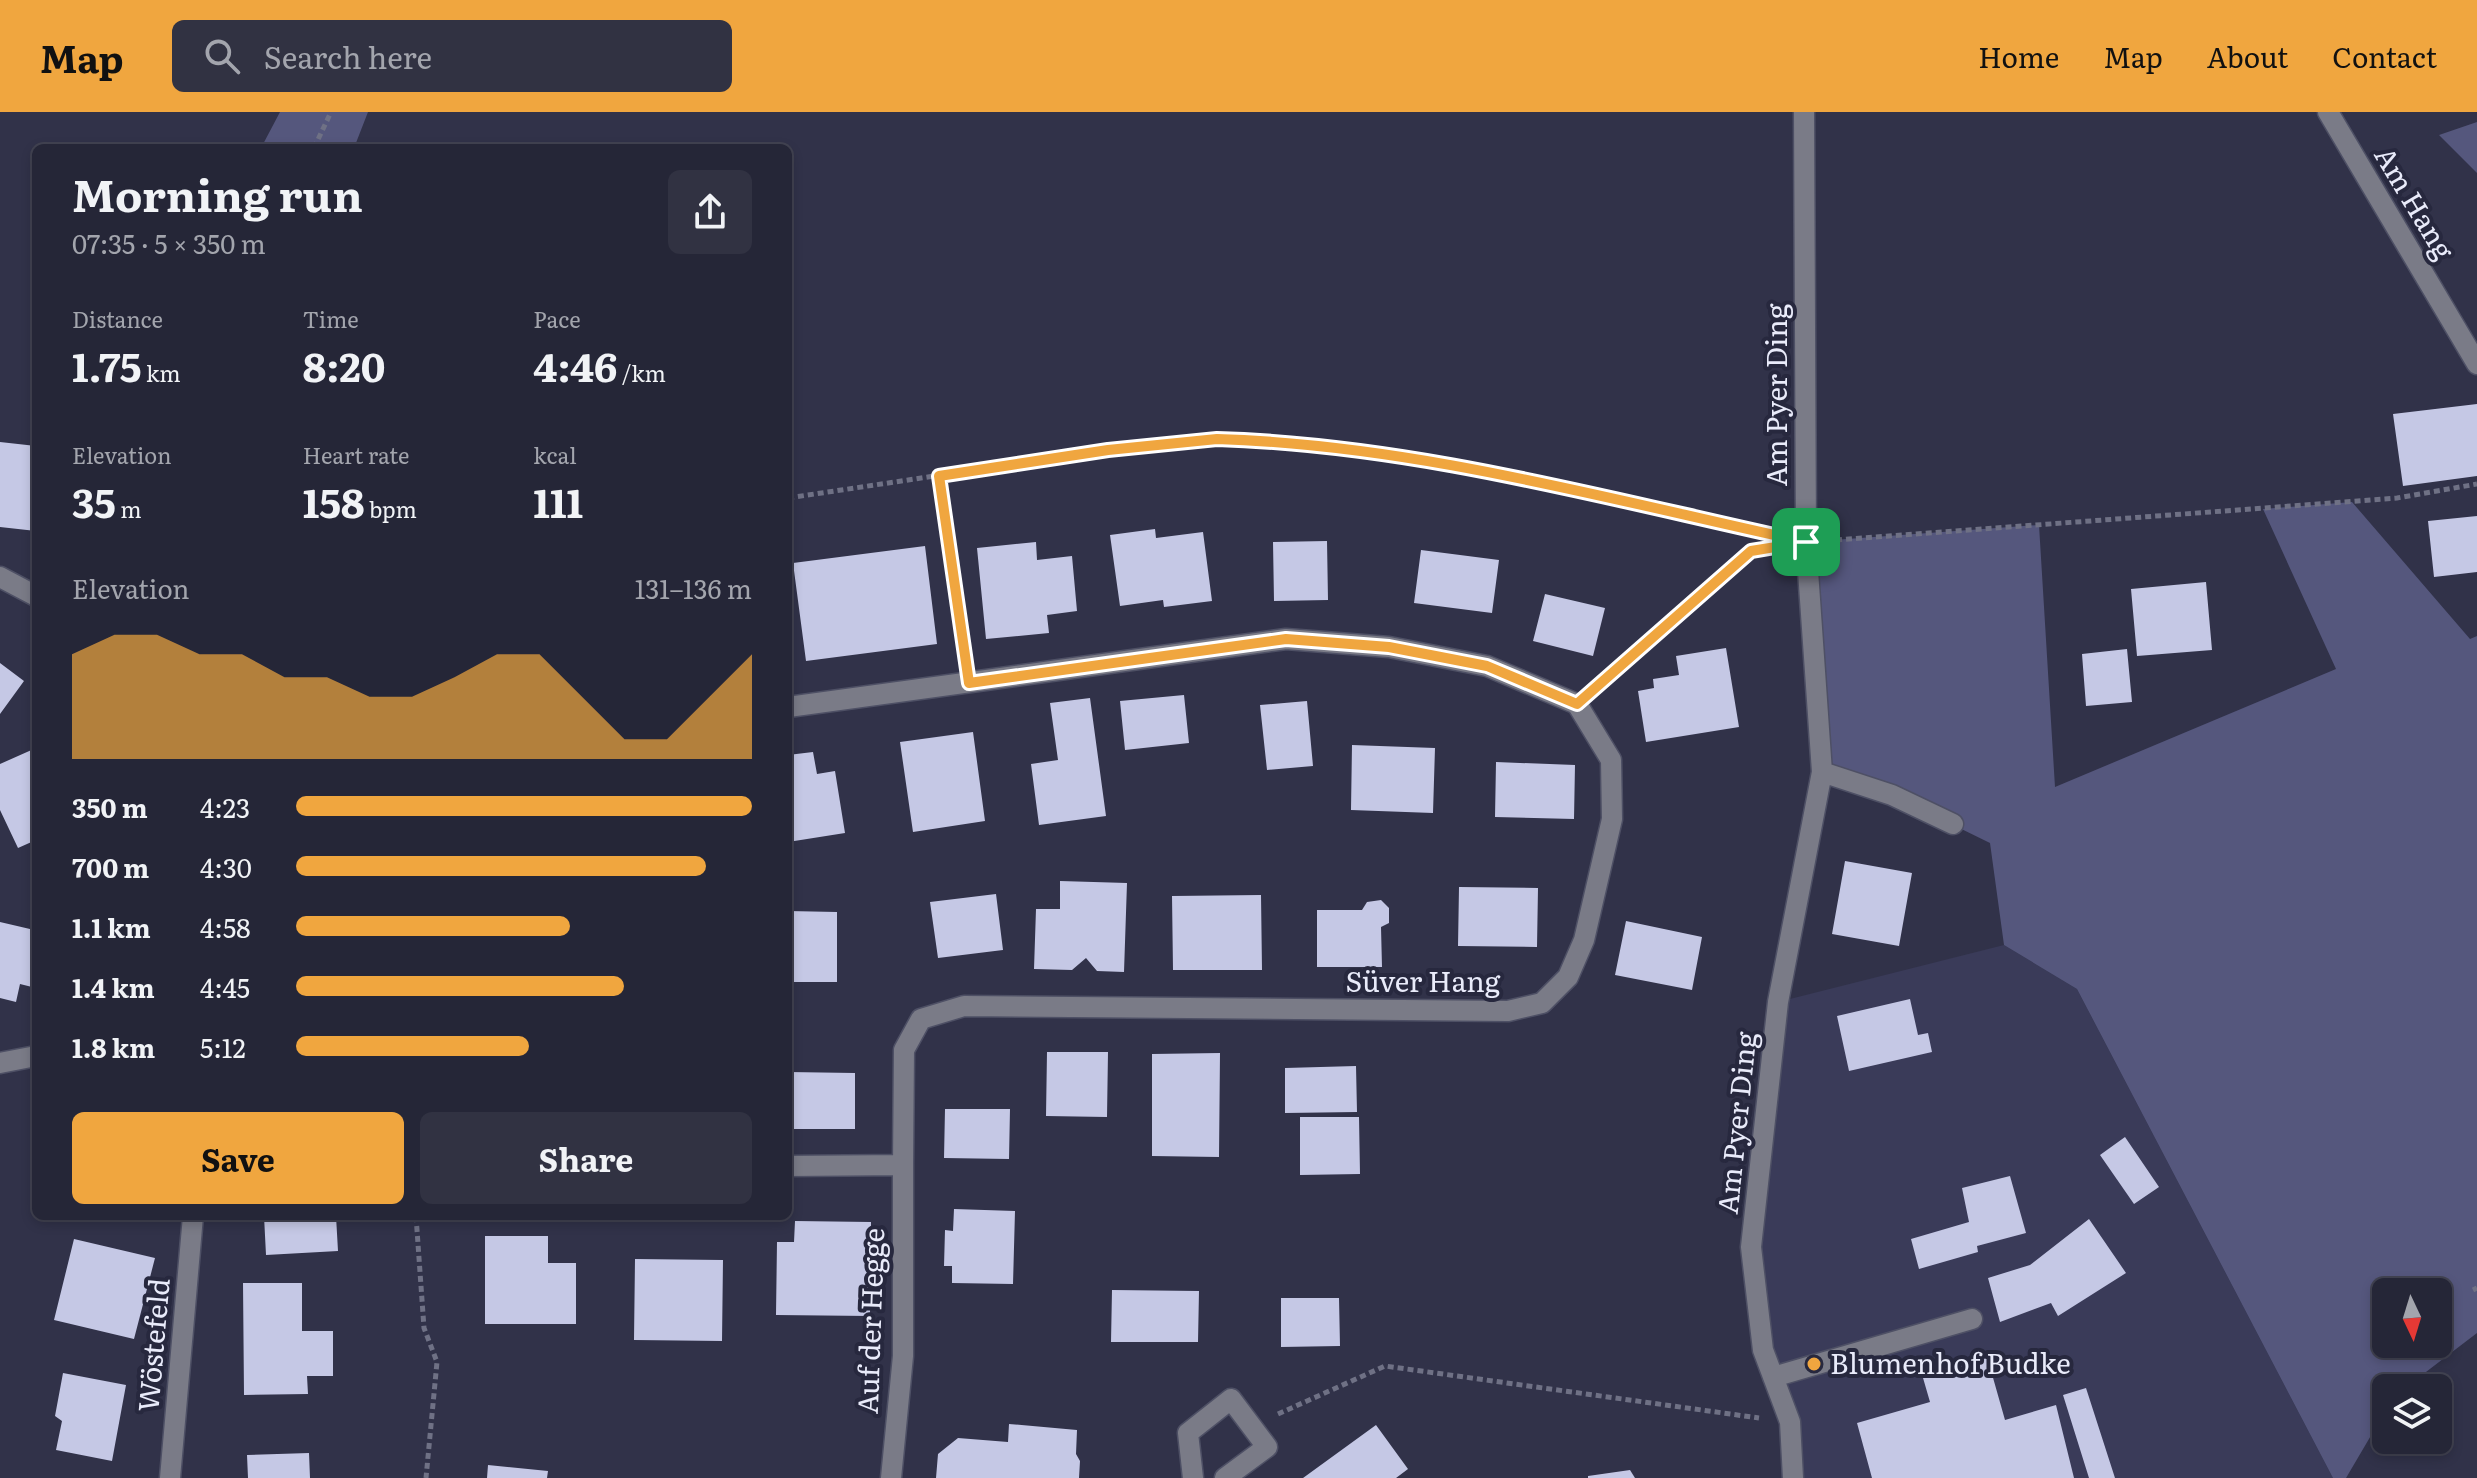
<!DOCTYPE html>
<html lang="en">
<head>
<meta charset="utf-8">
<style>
	:root { --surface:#252637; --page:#313242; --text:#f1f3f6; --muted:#a3a5ad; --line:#424352; --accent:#f0a63f }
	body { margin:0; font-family:Literata,serif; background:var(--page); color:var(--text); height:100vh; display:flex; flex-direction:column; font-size:30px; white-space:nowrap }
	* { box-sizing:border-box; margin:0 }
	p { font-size:26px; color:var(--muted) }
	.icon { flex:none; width:44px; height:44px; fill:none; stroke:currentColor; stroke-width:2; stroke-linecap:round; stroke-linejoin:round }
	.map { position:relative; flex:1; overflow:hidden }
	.drawer { position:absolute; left:32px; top:32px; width:760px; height:1076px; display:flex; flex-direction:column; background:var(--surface); border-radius:12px; box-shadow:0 4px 12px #0003,0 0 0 2px var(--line) }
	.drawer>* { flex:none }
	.needle { width:52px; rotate:176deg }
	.buttons { position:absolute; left:2372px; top:1166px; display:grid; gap:16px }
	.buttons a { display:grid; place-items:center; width:80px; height:80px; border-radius:12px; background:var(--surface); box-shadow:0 4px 12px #0003,0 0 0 2px var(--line); font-size:40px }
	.pin { position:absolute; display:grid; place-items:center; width:68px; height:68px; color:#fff; margin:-34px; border-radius:16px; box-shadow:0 4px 12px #0006 }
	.round { display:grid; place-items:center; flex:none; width:84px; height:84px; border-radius:12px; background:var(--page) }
	.summary { display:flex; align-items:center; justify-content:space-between; height:136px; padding:0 40px }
	h1 { font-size:44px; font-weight:700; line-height:60px }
	.metrics { display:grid; grid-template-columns:repeat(3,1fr); gap:12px; height:136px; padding:8px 40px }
	.metrics div { display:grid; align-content:center }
	.metrics b { font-size:40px; font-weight:700 }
	.metrics small { font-size:22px; font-weight:400 }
	.metrics p { font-size:22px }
	.chart { height:224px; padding:16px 40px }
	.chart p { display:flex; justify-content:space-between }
	.chart svg { width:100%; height:144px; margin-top:8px; fill:var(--accent); opacity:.7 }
	.primary-button { display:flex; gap:16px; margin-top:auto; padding:16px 40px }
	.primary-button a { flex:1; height:92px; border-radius:12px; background:var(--accent); color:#111; font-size:32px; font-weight:700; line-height:92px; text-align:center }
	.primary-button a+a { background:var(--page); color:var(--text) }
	ul { padding:0 40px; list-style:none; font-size:26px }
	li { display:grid; grid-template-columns:128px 96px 1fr; align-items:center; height:60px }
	li i { height:20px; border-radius:10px; background:var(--accent) }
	header { display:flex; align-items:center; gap:48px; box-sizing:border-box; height:112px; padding:0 40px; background:var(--accent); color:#111 }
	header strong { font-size:38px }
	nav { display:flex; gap:44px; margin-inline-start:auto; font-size:28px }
	.search { width:560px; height:72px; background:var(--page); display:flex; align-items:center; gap:20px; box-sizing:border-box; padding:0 28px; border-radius:12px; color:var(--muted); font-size:30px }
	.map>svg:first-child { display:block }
	.built { fill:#3a3b59 }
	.green { fill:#55577d; fill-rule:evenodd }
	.building { fill:#c5c8e5 }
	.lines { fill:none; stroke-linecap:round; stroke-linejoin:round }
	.minor-casing { stroke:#4e5065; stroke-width:23 }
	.path { stroke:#6f7185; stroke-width:5; stroke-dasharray:6 4; stroke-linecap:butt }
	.minor { stroke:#7a7b87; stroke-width:20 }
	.route-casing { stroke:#fff; stroke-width:16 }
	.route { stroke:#f0a63f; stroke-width:10 }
	.poi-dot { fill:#f0a63f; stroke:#27283e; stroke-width:3 }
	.labels { text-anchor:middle; stroke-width:8; stroke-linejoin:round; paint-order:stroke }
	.street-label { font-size:28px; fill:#e9ebfa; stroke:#27283e }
	.poi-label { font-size:28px; fill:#e9ebfa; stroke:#27283e; text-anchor:start }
</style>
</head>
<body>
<header>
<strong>Map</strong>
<div class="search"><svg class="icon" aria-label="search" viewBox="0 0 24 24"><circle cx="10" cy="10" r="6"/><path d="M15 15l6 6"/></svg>Search here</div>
<nav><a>Home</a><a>Map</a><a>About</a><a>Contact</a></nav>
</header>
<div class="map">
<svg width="2477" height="1366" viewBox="0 0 2477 1366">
	<rect width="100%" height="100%" fill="#313249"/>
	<path class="built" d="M 2004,833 L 2077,877 L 2333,1366 L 1793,1366 L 1751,1135 L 1778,890 Z"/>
	<path class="green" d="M 280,0 L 368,0 L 354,36 L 261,36 Z
		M 2477,10 L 2477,61 L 2439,23 Z
		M 2352,390 L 2470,527 L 2477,524 L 2477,1221 L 2405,1276 L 2386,1276 L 2386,1298 L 2346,1366 L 2333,1366 L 2077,877 L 2004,833 L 1990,731 L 1892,683 L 1822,660 L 1806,430 L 2039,413 L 2055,675 L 2336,557 L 2263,397 ZM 2386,1180 L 2438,1180 L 2438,1232 L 2386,1232 Z"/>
	<path class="building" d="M 2477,292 L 2477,364 L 2403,374 L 2393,302 Z
		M 0,330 L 36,334 L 36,419 L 0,415 Z
		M 2477,404 L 2477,460 L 2434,465 L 2428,409 Z
		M 1155,417 L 1156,426 L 1203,420 L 1212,489 L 1164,495 L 1163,488 L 1120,494 L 1110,423 Z
		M 1327,429 L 1328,488 L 1274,489 L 1273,430 Z
		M 1036,430 L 1037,448 L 1072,444 L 1077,499 L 1047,503 L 1049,521 L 986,527 L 977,436 Z
		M 925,434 L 937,532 L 806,549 L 793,451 Z
		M 1421,438 L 1499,448 L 1492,501 L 1414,491 Z
		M 2206,470 L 2212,538 L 2137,544 L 2131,477 Z
		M 1545,482 L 1605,496 L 1593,544 L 1533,529 Z
		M 1726,536 L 1739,615 L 1646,630 L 1638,579 L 1654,576 L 1653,567 L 1679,563 L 1676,544 Z
		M 2127,537 L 2132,590 L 2086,594 L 2082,542 Z
		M 0,551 L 24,569 L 0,602 Z
		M 1184,583 L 1189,631 L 1125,638 L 1120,589 Z
		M 1090,586 L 1106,704 L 1039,713 L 1031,652 L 1058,648 L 1050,591 Z
		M 1307,589 L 1313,654 L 1267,658 L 1260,593 Z
		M 973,620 L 985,709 L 913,720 L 900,630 Z
		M 1352,633 L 1435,636 L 1433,701 L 1351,698 Z
		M 36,636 L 36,728 L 18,736 L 0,698 L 0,652 Z
		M 813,640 L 817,662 L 835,659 L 845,721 L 788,730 L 788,643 Z
		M 1496,650 L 1575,653 L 1574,707 L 1495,705 Z
		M 1845,749 L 1912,761 L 1899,834 L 1832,822 Z
		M 1060,769 L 1127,771 L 1124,860 L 1097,859 L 1086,846 L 1072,858 L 1034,857 L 1036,797 L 1060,797 Z
		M 1459,775 L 1538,776 L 1537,835 L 1458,834 Z
		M 996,782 L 1003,838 L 938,846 L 930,790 Z
		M 1261,783 L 1262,858 L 1173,858 L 1172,784 Z
		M 1381,788 L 1389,796 L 1389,811 L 1381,815 L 1382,855 L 1317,855 L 1317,798 L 1362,798 L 1367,790 Z
		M 35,797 L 36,876 L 20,872 L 16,890 L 0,886 L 0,810 L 30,817 Z
		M 788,799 L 837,800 L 837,870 L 788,870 Z
		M 1626,809 L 1702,825 L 1692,878 L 1615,863 Z
		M 1910,887 L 1918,923 L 1928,921 L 1932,940 L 1849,959 L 1837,904 Z
		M 1047,940 L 1108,940 L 1107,1005 L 1046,1004 Z
		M 1220,941 L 1219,1045 L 1152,1044 L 1152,942 Z
		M 1356,954 L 1357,1000 L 1285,1001 L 1285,956 Z
		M 788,960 L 855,961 L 855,1017 L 788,1017 Z
		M 945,997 L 1010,997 L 1009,1047 L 944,1046 Z
		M 1300,1005 L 1359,1005 L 1360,1062 L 1300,1063 Z
		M 2125,1025 L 2159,1075 L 2134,1092 L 2100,1043 Z
		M 2010,1064 L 2026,1121 L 1977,1134 L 1978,1140 L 1919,1157 L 1911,1127 L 1969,1110 L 1962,1076 Z
		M 954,1097 L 1015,1099 L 1013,1172 L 952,1171 L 952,1154 L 944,1154 L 945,1118 L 953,1119 Z
		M 264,1104 L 336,1104 L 338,1139 L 266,1143 Z
		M 2089,1107 L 2126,1161 L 2058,1204 L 2051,1191 L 2000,1210 L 1988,1166 L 2030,1153 Z
		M 795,1109 L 871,1110 L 870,1204 L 776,1203 L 777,1130 L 794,1130 Z
		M 485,1124 L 548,1124 L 548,1151 L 576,1151 L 576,1212 L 485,1212 Z
		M 74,1127 L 155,1146 L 134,1227 L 54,1208 Z
		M 635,1147 L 723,1148 L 722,1229 L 634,1228 Z
		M 243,1171 L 302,1171 L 302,1219 L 333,1219 L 333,1264 L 307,1264 L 308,1282 L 244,1283 Z
		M 1112,1178 L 1199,1179 L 1198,1230 L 1111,1230 Z
		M 1281,1186 L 1339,1186 L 1340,1234 L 1281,1235 Z
		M 1986,1241 L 2005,1308 L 2056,1293 L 2074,1366 L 1872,1366 L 1857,1311 L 1930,1290 L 1921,1259 Z
		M 63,1261 L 126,1273 L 112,1349 L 56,1338 L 62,1309 L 55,1304 Z
		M 2086,1276 L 2115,1366 L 2089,1366 L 2063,1283 Z
		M 1009,1312 L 1077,1318 L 1076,1342 L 1080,1349 L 1079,1366 L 936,1366 L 938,1342 L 958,1326 L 1008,1330 Z
		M 1376,1313 L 1408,1357 L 1396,1366 L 1303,1366 Z
		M 309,1341 L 310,1366 L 248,1366 L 247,1343 Z
		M 488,1353 L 548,1359 L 547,1366 L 487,1366 Z
		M 1630,1358 L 1635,1366 L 1588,1366 L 1588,1364 Z"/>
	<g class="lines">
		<defs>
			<path id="minor" d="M 2328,0 L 2477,252
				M 0,465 L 36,484
				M 788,595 L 1286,527 L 1389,535 L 1487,554 L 1577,592 L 1611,648 L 1612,707 L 1584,828 L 1568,865 L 1542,891 L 1508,899 L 964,894 L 921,907 L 904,938 L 903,1053 L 788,1054
				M 1822,660 L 1892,683 L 1953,712
				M 0,951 L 36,944
				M 1773,1265 L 1972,1207
				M 170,1366 L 193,1104
				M 891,1366 L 903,1244 L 903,1053
				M 1193,1366 L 1188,1321 L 1231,1287 L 1267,1335 L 1225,1366
				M 1793,1366 L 1790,1310 L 1763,1238 L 1751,1135 L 1778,890 L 1822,660 L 1806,430 L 1804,0"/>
		</defs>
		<use href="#minor" class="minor-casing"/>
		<path class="path" d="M 314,36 L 331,0
			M 939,364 L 965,543
			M 788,386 L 1108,338 L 1217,327 L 1279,329 L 1396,342 L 1777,424
			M 1836,428 L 2397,386 L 2477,372
			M 1599,573 L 1751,439 L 1778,435
			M 416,1104 L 424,1216 L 437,1250 L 426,1366
			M 2473,1178 L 2477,1176
			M 1278,1302 L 1385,1254 L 1759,1306"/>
		<use href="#minor" class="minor"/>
	</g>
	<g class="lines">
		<defs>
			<path id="route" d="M 1217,327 C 1417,333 1611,388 1806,430 L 1751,439 L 1577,592 L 1487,554 L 1389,535 L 1286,527 L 969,571 L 939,364 L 1108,338 Z"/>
		</defs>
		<use href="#route" class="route-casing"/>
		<use href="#route" class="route"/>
	</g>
	<circle class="poi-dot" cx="1814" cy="1252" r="8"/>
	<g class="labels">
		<g class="street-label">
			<text transform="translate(2414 91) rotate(59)" y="10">Am Hang</text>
			<text transform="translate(1777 283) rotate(-90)" y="10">Am Pyer Ding</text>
			<text x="1423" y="880">Süver Hang</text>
			<text transform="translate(1737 1011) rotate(-84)" y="10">Am Pyer Ding</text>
			<text transform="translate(871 1209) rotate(-88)" y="10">Auf der Hegge</text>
			<text transform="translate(154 1233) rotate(-85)" y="10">Wöstefeld</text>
		</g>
		<g class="poi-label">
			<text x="1830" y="1262">Blumenhof Budke</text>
		</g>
	</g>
</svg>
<div class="buttons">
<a><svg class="needle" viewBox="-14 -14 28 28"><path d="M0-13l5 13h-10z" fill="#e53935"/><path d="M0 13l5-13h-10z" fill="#a3a5ad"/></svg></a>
<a><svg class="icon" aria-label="layers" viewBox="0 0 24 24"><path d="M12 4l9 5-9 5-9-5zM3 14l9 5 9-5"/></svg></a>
</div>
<div class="pin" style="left:1806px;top:430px;background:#1e9e55"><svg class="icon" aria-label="arrive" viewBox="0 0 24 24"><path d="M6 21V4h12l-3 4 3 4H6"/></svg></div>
<section class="drawer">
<div class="summary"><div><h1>Morning run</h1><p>07:35 · 5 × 350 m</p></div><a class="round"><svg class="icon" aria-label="share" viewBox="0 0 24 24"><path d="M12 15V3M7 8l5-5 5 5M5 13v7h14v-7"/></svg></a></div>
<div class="metrics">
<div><p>Distance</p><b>1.75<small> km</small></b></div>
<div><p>Time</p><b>8:20</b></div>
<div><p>Pace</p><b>4:46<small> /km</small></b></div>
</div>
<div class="metrics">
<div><p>Elevation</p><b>35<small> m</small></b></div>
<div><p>Heart rate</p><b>158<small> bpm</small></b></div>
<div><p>kcal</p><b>111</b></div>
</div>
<div class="chart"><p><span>Elevation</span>131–136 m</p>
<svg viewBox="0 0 160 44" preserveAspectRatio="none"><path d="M0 44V12L10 6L20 6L30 12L40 12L50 19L60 19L70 25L80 25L90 19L100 12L110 12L120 25L130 38L140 38L150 25L160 12V44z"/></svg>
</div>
<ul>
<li><b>350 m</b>4:23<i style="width:100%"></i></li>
<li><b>700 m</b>4:30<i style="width:90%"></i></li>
<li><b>1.1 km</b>4:58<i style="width:60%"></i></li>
<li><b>1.4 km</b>4:45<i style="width:72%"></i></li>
<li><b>1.8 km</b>5:12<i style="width:51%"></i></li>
</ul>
<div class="primary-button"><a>Save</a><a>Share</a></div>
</section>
</div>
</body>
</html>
